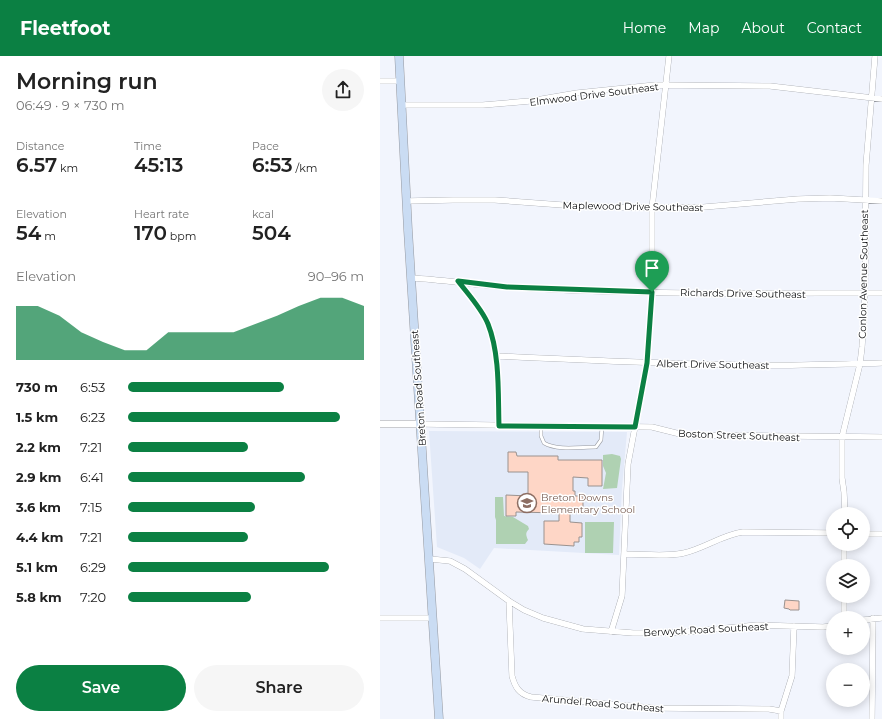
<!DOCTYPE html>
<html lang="en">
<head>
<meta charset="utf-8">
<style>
	:root { --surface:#fff; --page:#f6f6f6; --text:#222; --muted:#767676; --accent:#0b8043 }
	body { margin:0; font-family:Montserrat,sans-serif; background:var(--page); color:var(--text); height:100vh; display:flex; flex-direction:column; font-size:15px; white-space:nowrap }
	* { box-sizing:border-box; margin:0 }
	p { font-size:13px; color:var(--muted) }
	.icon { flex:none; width:22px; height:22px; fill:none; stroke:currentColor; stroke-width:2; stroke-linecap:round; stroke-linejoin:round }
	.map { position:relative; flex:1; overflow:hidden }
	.panel { display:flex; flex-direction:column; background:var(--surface); width:380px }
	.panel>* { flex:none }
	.buttons { position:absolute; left:446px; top:451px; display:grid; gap:8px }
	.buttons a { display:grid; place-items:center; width:44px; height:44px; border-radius:50%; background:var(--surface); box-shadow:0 2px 10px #0003; font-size:20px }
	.pin { position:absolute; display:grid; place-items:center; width:34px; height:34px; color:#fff; margin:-41px -17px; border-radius:50% 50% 50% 0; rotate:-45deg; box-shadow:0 0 4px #0007 }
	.pin .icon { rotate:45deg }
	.round { display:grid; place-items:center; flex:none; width:42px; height:42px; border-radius:21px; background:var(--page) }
	.overview { display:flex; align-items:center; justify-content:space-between; height:68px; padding:0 16px }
	h1 { font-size:22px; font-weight:600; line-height:30px }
	.metrics { display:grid; grid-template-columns:repeat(3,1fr); gap:6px; height:68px; padding:4px 16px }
	.metrics div { display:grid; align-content:center }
	.metrics b { font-size:20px; font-weight:600 }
	.metrics small { font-size:11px; font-weight:400 }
	.metrics p { font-size:11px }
	.chart { height:112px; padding:8px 16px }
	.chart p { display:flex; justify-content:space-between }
	.chart svg { width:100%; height:72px; margin-top:4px; fill:var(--accent); opacity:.7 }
	.button { display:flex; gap:8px; margin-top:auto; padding:8px 16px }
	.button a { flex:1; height:46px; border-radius:24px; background:var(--accent); color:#fff; font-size:16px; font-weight:600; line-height:46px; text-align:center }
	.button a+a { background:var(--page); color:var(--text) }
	ul { padding:0 16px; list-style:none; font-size:13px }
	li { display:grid; grid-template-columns:64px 48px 1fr; align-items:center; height:30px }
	li i { height:10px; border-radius:5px; background:var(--accent) }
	header { display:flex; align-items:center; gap:24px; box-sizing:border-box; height:56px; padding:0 20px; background:var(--accent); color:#fff }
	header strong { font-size:19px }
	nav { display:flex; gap:22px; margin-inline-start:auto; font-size:14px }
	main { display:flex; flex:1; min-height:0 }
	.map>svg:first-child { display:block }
	.built { fill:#e3eaf8 }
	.green { fill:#afd1b2 }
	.building { fill:#fed6c6; stroke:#9a928f }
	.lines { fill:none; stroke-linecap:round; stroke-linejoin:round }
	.service-casing { stroke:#9699a0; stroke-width:4 }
	.minor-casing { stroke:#9699a0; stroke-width:6 }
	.tertiary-casing { stroke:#9699a0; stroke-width:8 }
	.secondary-casing { stroke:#9699a0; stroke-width:9 }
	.service { stroke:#fff; stroke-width:3 }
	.minor { stroke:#fff; stroke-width:5.5 }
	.tertiary { stroke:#fff; stroke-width:7 }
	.secondary { stroke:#cadcf3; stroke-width:8 }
	.route-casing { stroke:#fff; stroke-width:8 }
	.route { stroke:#0b8043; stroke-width:5 }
	.labels { text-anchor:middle; stroke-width:3; stroke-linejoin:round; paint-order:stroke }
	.street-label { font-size:10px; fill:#0c0d0f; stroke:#fff }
	.education-label { font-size:10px; fill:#785e54; stroke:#fff; text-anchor:start }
</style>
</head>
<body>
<header>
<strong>Fleetfoot</strong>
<nav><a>Home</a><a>Map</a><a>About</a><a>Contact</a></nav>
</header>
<main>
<section class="panel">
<div class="overview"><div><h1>Morning run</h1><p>06:49 · 9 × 730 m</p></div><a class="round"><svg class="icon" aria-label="share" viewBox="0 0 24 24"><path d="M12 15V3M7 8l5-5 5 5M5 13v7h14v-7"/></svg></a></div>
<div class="metrics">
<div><p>Distance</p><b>6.57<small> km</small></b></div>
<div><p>Time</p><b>45:13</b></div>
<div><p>Pace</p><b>6:53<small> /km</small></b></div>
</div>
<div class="metrics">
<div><p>Elevation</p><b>54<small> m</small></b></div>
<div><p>Heart rate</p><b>170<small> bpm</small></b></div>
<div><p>kcal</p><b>504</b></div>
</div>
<div class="chart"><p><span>Elevation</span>90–96 m</p>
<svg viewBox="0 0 160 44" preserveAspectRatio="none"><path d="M0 44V11L10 11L20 17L30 27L40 33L50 38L60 38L70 27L80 27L90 27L100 27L110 22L120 17L130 11L140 6L150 6L160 11V44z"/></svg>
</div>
<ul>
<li><b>730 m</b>6:53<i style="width:66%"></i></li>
<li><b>1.5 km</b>6:23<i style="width:90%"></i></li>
<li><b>2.2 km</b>7:21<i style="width:51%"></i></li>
<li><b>2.9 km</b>6:41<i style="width:75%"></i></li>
<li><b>3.6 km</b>7:15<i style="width:54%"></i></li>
<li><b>4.4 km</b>7:21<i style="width:51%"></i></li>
<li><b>5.1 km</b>6:29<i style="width:85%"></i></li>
<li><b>5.8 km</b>7:20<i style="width:52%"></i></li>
</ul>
<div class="button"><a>Save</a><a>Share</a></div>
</section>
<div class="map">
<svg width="502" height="663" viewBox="0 0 502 663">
	<rect width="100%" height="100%" fill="#f2f5fd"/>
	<path class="built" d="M 49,375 L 247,376 L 242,432 L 239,499 L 114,492 L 100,513 L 84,502 L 57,491 Z"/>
	<path class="green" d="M 232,398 L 240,400 L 241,403 L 237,432 L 223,433 L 226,417 L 223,410 L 223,399 Z
		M 115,441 L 123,441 L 124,460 L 133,461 L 148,470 L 149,473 C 145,477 146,479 148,484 L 145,488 L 116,488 L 116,464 L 115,461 Z
		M 205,466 L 234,466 L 233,497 L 205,497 Z"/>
	<path class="building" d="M 128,396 L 136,396 L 137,400 L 178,400 L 178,404 L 222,404 L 222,430 L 208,430 L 208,422 L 193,421 L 193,435 L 195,435 L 195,440 L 203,440 L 203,456 L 190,456 L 190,466 L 202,467 L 202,481 L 199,481 L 199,486 L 194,486 L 194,490 L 164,488 L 164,465 L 179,465 L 179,457 L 136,456 L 136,460 L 126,460 L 126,439 L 148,440 L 148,416 L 128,416 Z
		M 405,544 L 419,545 L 419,554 L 410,554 L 409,553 L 404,552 Z"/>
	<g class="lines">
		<defs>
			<path id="service" d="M 161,370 L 161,380 L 164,387 C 178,395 200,391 216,391 L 221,384 L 222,370"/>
			<path id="minor" d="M 0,25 L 20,25
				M 21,49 L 103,49 L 150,45 L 197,37 L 275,29 L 390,30 L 502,43
				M 27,145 L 73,144 L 115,144 L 196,150 L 272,152 L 324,151 L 418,143 L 450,142 L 502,145
				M 32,222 C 64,224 96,229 129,231 C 253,239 378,237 502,237
				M 78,225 C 88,238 102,253 108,268 C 120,298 118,337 119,369
				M 116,300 C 198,304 280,308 362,309 C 409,310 455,308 502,307
				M 41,368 L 272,371 L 304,379 L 502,381
				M 465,458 L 464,436 L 462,422 L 462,381 L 480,308 L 482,291 L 485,237 L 486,109 L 495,0
				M 483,478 L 502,478
				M 464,488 L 464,510
				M 245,498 C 263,498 287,501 304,497 C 325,492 342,479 363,476 L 453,477
				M 50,503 L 70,505 L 85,513 L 129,545 L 144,554 L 163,562 L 203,573 L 253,577 L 280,577 L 306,576 L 377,569 L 443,571 L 453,570
				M 464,540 L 464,562
				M 129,545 L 132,620 C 135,631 139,638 151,641 L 274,652 L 389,653 L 401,655
				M 0,562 L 53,562
				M 483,564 L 502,562
				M 231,576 L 242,540 L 248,408 L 267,307 L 272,236 L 272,152 L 289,0
				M 401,663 L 401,655 L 412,620 L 414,570
				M 492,663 L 493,562"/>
			<path id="tertiary" d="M 0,368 L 41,368"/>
			<path id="secondary" d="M 19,0 L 28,174 L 59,663"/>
		</defs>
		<use href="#service" class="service-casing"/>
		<use href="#minor" class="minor-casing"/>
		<use href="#tertiary" class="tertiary-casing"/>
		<use href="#secondary" class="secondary-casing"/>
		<use href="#service" class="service"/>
		<use href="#minor" class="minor"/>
		<use href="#tertiary" class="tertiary"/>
		<use href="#secondary" class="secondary"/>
	</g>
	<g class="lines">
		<defs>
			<path id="route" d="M 78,225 L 127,231 L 272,236 L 267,307 L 255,371 L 119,370 C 118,337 120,298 108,268 C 102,253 88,238 78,225 Z"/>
		</defs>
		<use href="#route" class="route-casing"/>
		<use href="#route" class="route"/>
	</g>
	<defs>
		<symbol id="school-ring" viewBox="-11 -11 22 22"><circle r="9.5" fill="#fff" stroke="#8d6e63" stroke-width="1.5"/><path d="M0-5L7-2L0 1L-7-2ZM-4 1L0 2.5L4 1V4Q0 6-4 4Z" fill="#8d6e63"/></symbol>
	</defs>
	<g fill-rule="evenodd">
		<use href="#school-ring" x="136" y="436" width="22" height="22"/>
	</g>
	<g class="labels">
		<g class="street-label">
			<text transform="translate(214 38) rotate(-7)" y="4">Elmwood Drive Southeast</text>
			<text transform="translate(253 150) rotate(1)" y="4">Maplewood Drive Southeast</text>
			<text transform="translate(483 218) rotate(-89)" y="4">Conlon Avenue Southeast</text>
			<text transform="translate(363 237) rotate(1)" y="4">Richards Drive Southeast</text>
			<text transform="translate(333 308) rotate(1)" y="4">Albert Drive Southeast</text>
			<text transform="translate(38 332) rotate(-94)" y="4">Breton Road Southeast</text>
			<text transform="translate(359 379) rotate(2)" y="4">Boston Street Southeast</text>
			<text transform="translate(326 573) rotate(-3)" y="4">Berwyck Road Southeast</text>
			<text transform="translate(223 647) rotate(5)" y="4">Arundel Road Southeast</text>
		</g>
		<g class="education-label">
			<text x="161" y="445">Breton Downs<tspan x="161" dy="12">Elementary School</tspan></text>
		</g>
	</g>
</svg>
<div class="buttons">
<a><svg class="icon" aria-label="locate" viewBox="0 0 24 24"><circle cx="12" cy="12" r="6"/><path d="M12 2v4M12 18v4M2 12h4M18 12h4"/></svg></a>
<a><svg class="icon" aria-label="layers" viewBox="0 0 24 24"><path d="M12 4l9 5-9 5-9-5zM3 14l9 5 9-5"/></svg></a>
<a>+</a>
<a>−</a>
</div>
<div class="pin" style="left:272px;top:236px;background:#1e9e55"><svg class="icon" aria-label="arrive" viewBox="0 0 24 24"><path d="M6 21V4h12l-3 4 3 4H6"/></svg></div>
</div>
</main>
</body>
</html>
